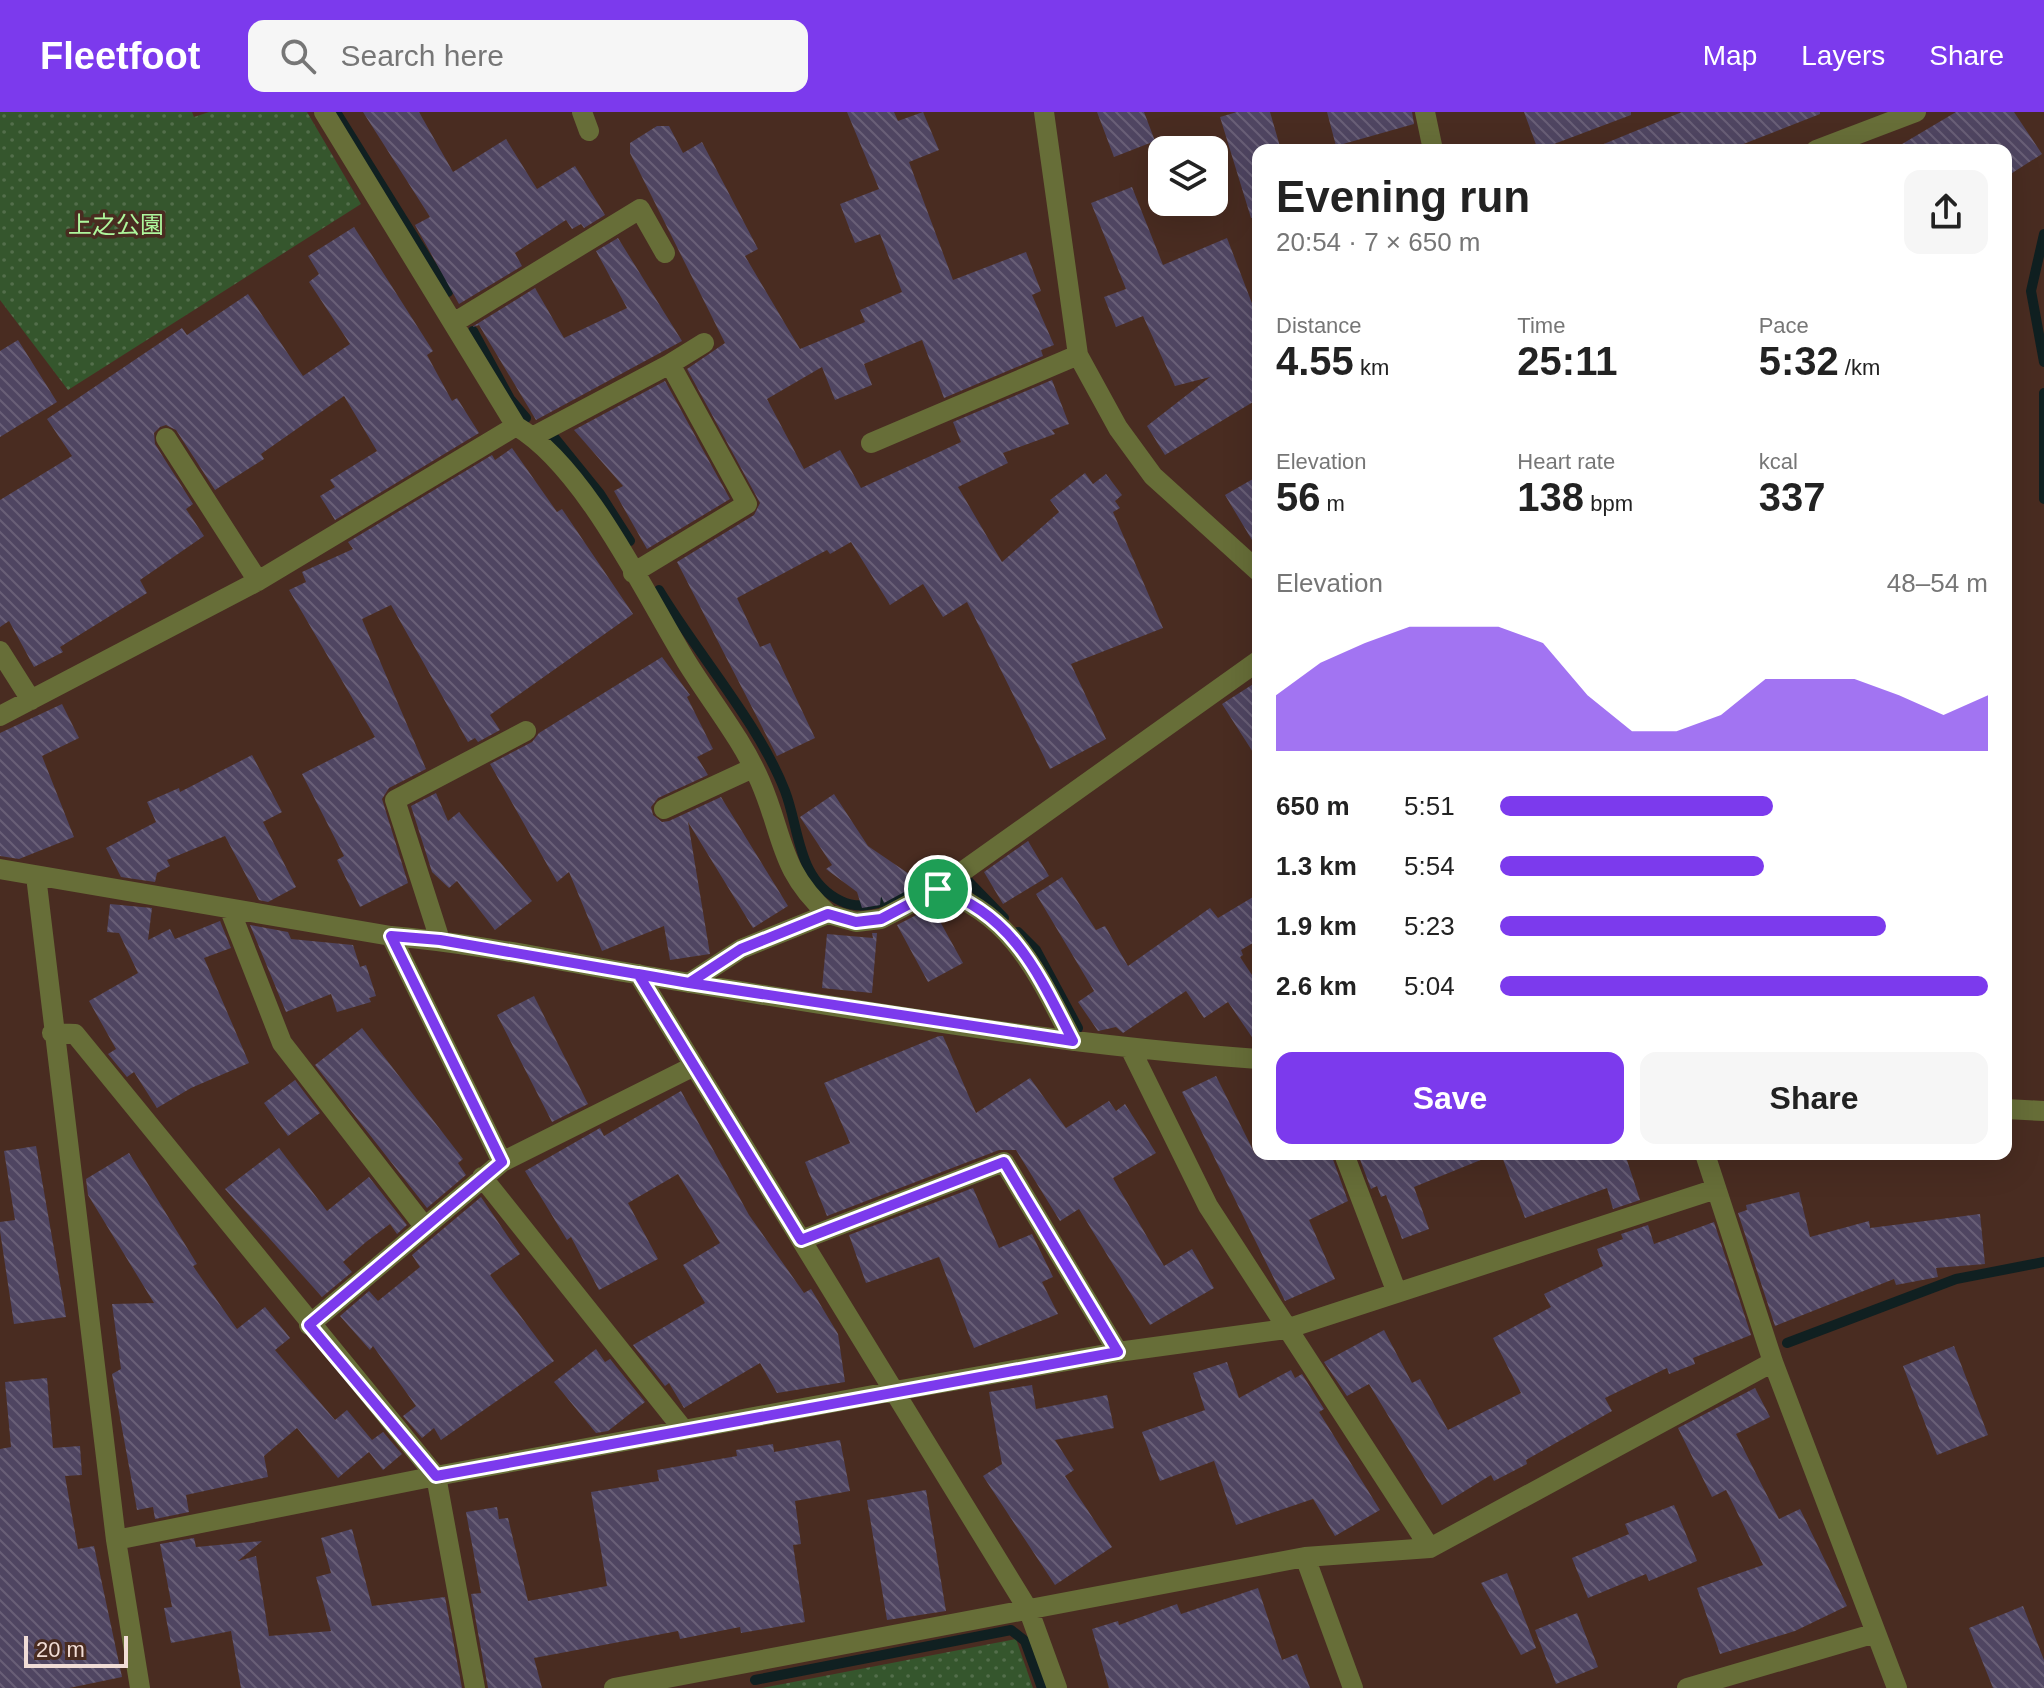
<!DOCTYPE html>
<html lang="en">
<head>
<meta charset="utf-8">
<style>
	:root { --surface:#fff; --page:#f6f6f6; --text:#222; --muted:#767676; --accent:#7c3aed }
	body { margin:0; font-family:Arial,"Noto Sans JP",sans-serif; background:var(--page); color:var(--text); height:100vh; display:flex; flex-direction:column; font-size:30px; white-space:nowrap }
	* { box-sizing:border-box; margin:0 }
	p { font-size:26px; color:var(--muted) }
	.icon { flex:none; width:44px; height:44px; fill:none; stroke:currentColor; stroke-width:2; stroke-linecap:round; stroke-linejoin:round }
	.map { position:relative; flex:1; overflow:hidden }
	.details { position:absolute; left:1252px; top:32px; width:760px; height:1016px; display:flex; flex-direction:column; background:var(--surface); border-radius:16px; box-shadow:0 8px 32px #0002 }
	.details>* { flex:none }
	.buttons { position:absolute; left:1148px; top:24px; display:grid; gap:16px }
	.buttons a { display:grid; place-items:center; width:80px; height:80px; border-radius:16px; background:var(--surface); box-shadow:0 8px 32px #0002; font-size:40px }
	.scale { position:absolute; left:24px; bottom:20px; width:104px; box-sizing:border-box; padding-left:8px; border:4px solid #f1ddd6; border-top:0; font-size:22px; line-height:28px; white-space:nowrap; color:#f1ddd6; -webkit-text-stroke:6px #492c21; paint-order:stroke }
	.pin { position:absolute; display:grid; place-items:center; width:68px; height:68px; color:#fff; margin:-34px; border:4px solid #fff; border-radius:50%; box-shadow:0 2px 8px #0007 }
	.round { display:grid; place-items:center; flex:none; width:84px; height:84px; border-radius:16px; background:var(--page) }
	.summary { display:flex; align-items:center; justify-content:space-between; height:136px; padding:0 24px }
	h1 { font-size:44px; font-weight:700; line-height:60px }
	.metrics { display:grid; grid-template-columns:repeat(3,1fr); gap:12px; height:136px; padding:8px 24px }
	.metrics div { display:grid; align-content:center }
	.metrics b { font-size:40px; font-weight:700 }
	.metrics small { font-size:22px; font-weight:400 }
	.metrics p { font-size:22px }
	.chart { height:224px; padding:16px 24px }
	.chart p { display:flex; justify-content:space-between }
	.chart svg { width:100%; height:144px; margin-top:8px; fill:var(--accent); opacity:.7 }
	.cta { display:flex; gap:16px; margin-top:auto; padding:16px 24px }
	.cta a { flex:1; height:92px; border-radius:16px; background:var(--accent); color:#fff; font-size:32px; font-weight:700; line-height:92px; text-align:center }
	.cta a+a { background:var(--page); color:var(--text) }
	ul { padding:0 24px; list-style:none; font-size:26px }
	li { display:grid; grid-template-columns:128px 96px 1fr; align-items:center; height:60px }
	li i { height:20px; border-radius:10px; background:var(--accent) }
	header { display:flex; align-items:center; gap:48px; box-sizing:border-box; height:112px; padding:0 40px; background:var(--accent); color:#fff }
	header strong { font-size:38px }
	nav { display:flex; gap:44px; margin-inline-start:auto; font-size:28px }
	.search { width:560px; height:72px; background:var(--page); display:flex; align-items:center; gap:20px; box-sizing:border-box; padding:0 28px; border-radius:16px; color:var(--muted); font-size:30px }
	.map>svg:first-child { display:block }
	.park { fill:url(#park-dots) }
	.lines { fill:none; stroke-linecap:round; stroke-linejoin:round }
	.stream { stroke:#102021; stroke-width:10 }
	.building { fill:url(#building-back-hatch) }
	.minor { stroke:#676e38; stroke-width:20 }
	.route-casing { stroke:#fff; stroke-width:16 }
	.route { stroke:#7c3aed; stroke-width:10 }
	.labels { text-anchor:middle; stroke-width:7; stroke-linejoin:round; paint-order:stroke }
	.park-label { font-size:24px; fill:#aef79c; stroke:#492c21 }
</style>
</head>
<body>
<header>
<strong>Fleetfoot</strong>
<div class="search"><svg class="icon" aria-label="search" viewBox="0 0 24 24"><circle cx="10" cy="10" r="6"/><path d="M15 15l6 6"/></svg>Search here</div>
<nav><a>Map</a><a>Layers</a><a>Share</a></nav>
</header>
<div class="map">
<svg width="2044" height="1576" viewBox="0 0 2044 1576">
	<defs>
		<pattern id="park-dots" width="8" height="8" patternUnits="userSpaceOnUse" patternTransform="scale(2)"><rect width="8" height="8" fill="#35562d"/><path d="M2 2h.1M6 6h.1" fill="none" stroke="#536e4b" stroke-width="1.8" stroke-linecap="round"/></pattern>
		<pattern id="building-back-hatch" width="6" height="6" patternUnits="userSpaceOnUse" patternTransform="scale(2)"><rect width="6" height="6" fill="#4f4561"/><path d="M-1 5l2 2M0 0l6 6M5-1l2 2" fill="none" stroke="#695f77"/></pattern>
	</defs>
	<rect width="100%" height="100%" fill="#492c21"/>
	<path class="park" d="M 0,0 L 192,0 L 194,5 L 209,0 L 307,0 L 361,92 L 68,278 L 0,188 Z
		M 1016,1527 L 1033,1576 L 762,1576 Z"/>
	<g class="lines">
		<path class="stream" d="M 336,0 L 448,180
			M 2044,122 L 2031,179 L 2044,250
			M 473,219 L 510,287 L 526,306
			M 2044,281 L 2044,387
			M 553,324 L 600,382 L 630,429
			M 659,478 C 697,541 759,612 785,679 C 800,718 797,768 841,789 C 871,804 909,777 937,764
			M 968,769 L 1004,806
			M 1018,820 L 1036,838 L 1078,916
			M 1787,1231 L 1956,1167 L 2044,1150
			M 755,1568 L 1011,1518 L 1025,1529 L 1042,1576"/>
	</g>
	<path class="building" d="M 363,0 L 419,0 L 453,60 L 506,27 L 537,77 L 575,54 L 605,103 L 584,116 L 581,112 L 572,117 L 566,108 L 515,141 L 522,154 L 459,192 L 415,113 L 430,105 Z
		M 847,0 L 894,0 L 898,9 L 923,0 L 939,38 L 909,50 L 953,168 L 1026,140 L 1041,179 L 1032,183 L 1054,233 L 1041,238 L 1043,244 L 944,286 L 922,228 L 864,252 L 872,273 L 835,288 L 822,255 L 767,287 L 804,357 L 840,338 L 861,376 L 961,330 L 953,310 L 1052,268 L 1069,312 L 1052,318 L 1055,322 L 1003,341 L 1008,351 L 958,375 L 1002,450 L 1059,400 L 1050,388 L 1085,361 L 1093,372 L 1106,362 L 1122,383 L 1115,389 L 1120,396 L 1113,400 L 1163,516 L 1071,552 L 1106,627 L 1050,657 L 967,490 L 943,505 L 923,472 L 890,493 L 851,430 L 830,442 L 827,438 L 737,486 L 760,535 L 770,531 L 815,626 L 777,644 L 677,450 L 754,403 L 760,391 L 687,257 L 725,231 L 630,41 L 630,31 L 657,14 L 669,14 L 683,41 L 702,30 L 758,137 L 745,144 L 800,237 L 865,210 L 860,198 L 902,180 L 880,122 L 855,131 L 840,92 L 879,77 Z
		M 1097,0 L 1144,0 L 1155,29 L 1114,45 Z
		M 1237,0 L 1270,0 L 1281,38 L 1258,38 L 1258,105 L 1251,106 L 1220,5 Z
		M 1327,0 L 1412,0 L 1414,12 L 1336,34 Z
		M 1524,0 L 1631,0 L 1631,3 L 1538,38 Z
		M 1682,0 L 1820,0 L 1820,2 L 1728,38 L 1589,38 Z
		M 1956,0 L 2014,0 L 2042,42 L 2006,65 L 2006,38 L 1892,38 Z
		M 1132,75 L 1163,153 L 1227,126 L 1258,207 L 1258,287 L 1165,343 L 1147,314 L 1210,265 L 1175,274 L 1143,204 L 1116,215 L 1104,185 L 1126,177 L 1091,91 Z
		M 354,115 L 433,239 L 427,243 L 452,289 L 457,286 L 479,321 L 335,408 L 320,384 L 335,375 L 330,368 L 377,339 L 344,284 L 261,342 L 264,347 L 215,378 L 176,318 L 166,313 L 160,315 L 154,321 L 155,332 L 193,392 L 186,397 L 204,424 L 140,468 L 147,481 L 60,535 L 63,540 L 34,555 L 9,509 L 0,515 L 0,388 L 72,344 L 47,307 L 182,216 L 187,223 L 248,182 L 303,264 L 350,232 L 309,170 L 319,162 L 308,144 Z
		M 618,126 L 682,229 L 536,308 L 479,213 L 472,215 L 535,176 L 564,226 L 627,196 L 596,139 Z
		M 18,228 L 57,290 L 0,325 L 0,239 Z
		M 665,269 L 730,387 L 647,437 L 614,379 L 623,374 L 574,318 Z
		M 512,336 L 557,400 L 562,397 L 633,502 L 490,603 L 500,618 L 478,630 L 475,626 L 468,630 L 391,493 L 362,507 L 426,657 L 389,676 L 382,687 L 408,771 L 360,795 L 337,748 L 344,744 L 302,662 L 375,625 L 289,478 L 306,470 L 302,460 L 353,437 L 348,430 L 492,343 L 495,348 Z
		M 1258,364 L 1258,438 L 1225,383 Z
		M 662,545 L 690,583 L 687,585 L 713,637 L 697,645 L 708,663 L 658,686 L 651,695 L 653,703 L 662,710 L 669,709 L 721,685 L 788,794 L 753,816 L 688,710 L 710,842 L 670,848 L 664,814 L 602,839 L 569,760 L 557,770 L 490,652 L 532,630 L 539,621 Z
		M 1258,569 L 1258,648 L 1222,592 Z
		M 62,592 L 79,626 L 42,644 L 74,725 L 19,747 L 0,744 L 0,621 Z
		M 252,643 L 282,700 L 263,710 L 296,775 L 268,790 L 259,788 L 225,724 L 167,748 L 170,754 L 157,761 L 155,770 L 121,765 L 106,736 L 156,710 L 147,690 L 179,676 L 180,680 Z
		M 436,681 L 448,709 L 459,700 L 532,789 L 495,818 L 457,769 L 449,776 L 432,760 L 411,694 Z
		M 834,682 L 868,734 L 915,766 L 919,772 L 884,791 L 881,784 L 880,793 L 862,796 L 857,780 L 826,757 L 832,753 L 800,705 Z
		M 1028,729 L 1049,764 L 1003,792 L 984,760 Z
		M 1062,765 L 1096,818 L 1105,814 L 1128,854 L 1210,796 L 1218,806 L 1258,782 L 1258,828 L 1241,838 L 1243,843 L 1240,845 L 1258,872 L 1258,934 L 1228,890 L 1204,906 L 1186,879 L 1123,921 L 1116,915 L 1098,919 L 1078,890 L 1094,879 L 1036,782 Z
		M 110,792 L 152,796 L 148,828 L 170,817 L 175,827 L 220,809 L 231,836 L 204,846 L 249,951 L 191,976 L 157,996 L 134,960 L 127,965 L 108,942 L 116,937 L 89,889 L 138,861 L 119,821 L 107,820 Z
		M 932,795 L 963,851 L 928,870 L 897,813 Z
		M 250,813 L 288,820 L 291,827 L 353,833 L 360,855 L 366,853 L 376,884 L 369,886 L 371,890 L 337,900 L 331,882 L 286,900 Z
		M 872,821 L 877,821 L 872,881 L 822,876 L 827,822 L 873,826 Z
		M 534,884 L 588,992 L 552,1010 L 497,903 Z
		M 362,916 L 463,1047 L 458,1051 L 466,1063 L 427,1096 L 315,953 Z
		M 939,924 L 943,924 L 976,1001 L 1030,966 L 1066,1016 L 1109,989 L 1116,999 L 1125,992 L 1156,1041 L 1113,1066 L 1164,1154 L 1192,1137 L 1214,1176 L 1150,1213 L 1079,1097 L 1060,1109 L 1016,1038 L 999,1038 L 827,1104 L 805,1050 L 850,1031 L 824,971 Z
		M 1216,964 L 1255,1042 L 1331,1042 L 1348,1089 L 1309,1108 L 1335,1167 L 1285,1189 L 1182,980 Z
		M 295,968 L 320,1001 L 288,1024 L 264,991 Z
		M 681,979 L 749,1103 L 804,1181 L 811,1177 L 838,1222 L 845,1270 L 777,1281 L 760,1251 L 684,1296 L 669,1271 L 665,1274 L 633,1233 L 705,1191 L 683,1153 L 720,1131 L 678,1062 L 628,1091 L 658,1147 L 599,1178 L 571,1125 L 567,1128 L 525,1059 L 600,1016 L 604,1024 Z
		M 36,1034 L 66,1205 L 14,1212 L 0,1119 L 0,1110 L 15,1108 L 4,1039 Z
		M 279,1036 L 327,1099 L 369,1065 L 407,1113 L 397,1122 L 390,1112 L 366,1130 L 343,1150 L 352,1160 L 322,1185 L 225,1077 Z
		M 129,1041 L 197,1152 L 193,1154 L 237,1217 L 265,1195 L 290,1226 L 275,1238 L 335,1308 L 347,1298 L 372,1328 L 383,1320 L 402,1342 L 383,1358 L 369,1340 L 338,1366 L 297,1316 L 264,1344 L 268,1365 L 186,1383 L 189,1400 L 155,1407 L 153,1395 L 137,1398 L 112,1262 L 121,1257 L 112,1192 L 154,1191 L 88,1083 L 86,1067 Z
		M 1358,1042 L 1493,1042 L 1493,1043 L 1414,1075 L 1429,1117 L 1402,1127 L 1386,1083 L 1381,1085 L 1377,1074 L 1371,1077 Z
		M 1501,1042 L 1625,1042 L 1640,1088 L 1613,1097 L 1607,1076 L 1525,1106 Z
		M 973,1076 L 999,1136 L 1032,1122 L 1053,1165 L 1042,1170 L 1058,1202 L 974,1236 L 939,1145 L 866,1171 L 849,1123 Z
		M 1799,1080 L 1810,1125 L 1869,1109 L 1870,1116 L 1980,1102 L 1985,1152 L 1936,1156 L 1938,1165 L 1896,1173 L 1894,1167 L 1775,1214 L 1738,1101 L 1747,1098 L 1746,1093 Z
		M 481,1085 L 520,1142 L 490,1163 L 554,1249 L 441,1328 L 434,1316 L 422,1326 L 403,1304 L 416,1294 L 373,1234 L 370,1238 L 340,1204 L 369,1179 L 378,1189 L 420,1155 L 412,1143 Z
		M 1714,1110 L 1751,1223 L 1693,1246 L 1695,1252 L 1669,1262 L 1667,1256 L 1605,1286 L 1612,1299 L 1526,1348 L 1527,1352 L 1494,1369 L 1491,1363 L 1442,1393 L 1369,1272 L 1347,1284 L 1324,1250 L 1384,1218 L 1412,1271 L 1420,1267 L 1448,1318 L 1521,1281 L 1493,1226 L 1551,1195 L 1544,1182 L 1603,1154 L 1597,1137 L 1623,1127 L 1621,1122 L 1648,1113 L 1654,1132 Z
		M 1954,1234 L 1988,1323 L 1937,1343 L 1903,1254 Z
		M 596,1237 L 605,1250 L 610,1247 L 645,1290 L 608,1319 L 596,1321 L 554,1270 Z
		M 1227,1250 L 1239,1286 L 1291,1258 L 1295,1266 L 1302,1262 L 1324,1297 L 1319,1300 L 1380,1398 L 1335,1424 L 1313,1387 L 1236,1413 L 1214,1349 L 1160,1369 L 1142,1320 L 1205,1298 L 1193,1261 Z
		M 47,1266 L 53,1336 L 80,1334 L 82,1363 L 65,1364 L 78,1437 L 94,1434 L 122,1565 L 69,1576 L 0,1576 L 0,1337 L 11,1335 L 5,1270 Z
		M 1032,1273 L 1036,1297 L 1107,1283 L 1114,1316 L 1055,1328 L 1074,1358 L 1065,1364 L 1112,1435 L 1055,1473 L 983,1364 L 1002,1352 L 989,1280 Z
		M 1755,1276 L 1770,1305 L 1736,1322 L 1779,1407 L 1800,1397 L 1847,1494 L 1795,1519 L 1720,1542 L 1697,1476 L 1763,1453 L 1726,1378 L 1712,1385 L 1678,1316 Z
		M 840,1328 L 850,1379 L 795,1389 L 801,1432 L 793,1433 L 805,1510 L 741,1521 L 740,1515 L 680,1527 L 678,1519 L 534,1546 L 542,1576 L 488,1576 L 471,1482 L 481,1481 L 466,1400 L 497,1395 L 499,1407 L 508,1406 L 528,1489 L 607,1474 L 591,1380 L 659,1369 L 657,1358 L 737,1344 L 736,1338 L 773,1332 L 774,1340 Z
		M 926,1378 L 946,1499 L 887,1508 L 867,1388 Z
		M 1674,1393 L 1697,1449 L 1649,1469 L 1646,1462 L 1588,1486 L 1572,1446 L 1629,1422 L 1625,1412 Z
		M 352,1417 L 372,1494 L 445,1485 L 462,1576 L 241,1576 L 231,1519 L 171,1531 L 164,1496 L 172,1495 L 160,1432 L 194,1426 L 196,1435 L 262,1429 L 238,1449 L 256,1444 L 269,1524 L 331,1519 L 316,1465 L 331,1461 L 321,1426 Z
		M 1507,1461 L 1536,1536 L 1521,1543 L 1481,1471 Z
		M 1258,1476 L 1282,1548 L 1297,1542 L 1310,1576 L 1109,1576 L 1092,1517 L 1118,1509 L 1119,1513 L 1177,1492 L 1181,1502 Z
		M 2023,1494 L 2044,1548 L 2044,1576 L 1993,1576 L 1969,1516 Z
		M 1577,1501 L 1598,1555 L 1556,1572 L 1535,1518 Z"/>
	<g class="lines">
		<path class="minor" d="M 324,0 L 516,314 C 585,355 644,480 686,549 C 710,588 742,627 760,669 C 784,724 779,758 828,802
			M 582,0 L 589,19
			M 1044,0 L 1078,243 L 1118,316 L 1153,364 L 1258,459
			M 1425,0 L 1433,38
			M 1816,38 L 1916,0
			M 455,210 L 640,97 L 665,141
			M 670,252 L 704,231
			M 534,324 L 670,252 L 747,392 L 633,461
			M 166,326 L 258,469
			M 871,331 L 1078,243
			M 0,539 L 31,588
			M 0,604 L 258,469 L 516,314
			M 664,697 L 753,656
			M 0,757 L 391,824 C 481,832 570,851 659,866 C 858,898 1057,933 1258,947
			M 36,764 L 116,1428 L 140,1576
			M 938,777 C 1014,803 1038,863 1073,929
			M 230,798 L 282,931 L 424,1114
			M 391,824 L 502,1050
			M 440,828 L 395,688 L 526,619
			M 638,862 L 1029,1499 L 1057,1576
			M 689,871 L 741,837 L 828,802 L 856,810 L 881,807 L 938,777 L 1258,549
			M 52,921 L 75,922 L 436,1364 L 475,1576
			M 1131,938 L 1208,1094 L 1430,1436
			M 2006,997 L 2044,999
			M 1344,1042 L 1397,1181
			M 1705,1042 L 1773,1250 L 1897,1576
			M 482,1065 L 683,1317
			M 801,1128 L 1004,1050 L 1118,1240
			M 309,1213 L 502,1050 L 692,955
			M 116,1428 L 436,1364 L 895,1279 L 1118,1240 L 1286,1217 L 1716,1077
			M 1305,1445 L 1353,1576
			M 614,1576 L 1305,1445 L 1430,1436 L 1773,1250
			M 1687,1576 L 1876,1521"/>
	</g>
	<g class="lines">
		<defs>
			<path id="route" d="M 938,777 L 881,807 L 856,810 L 828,802 L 741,837 L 689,871 L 440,828 L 391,824 L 502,1050 L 309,1213 L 436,1364 L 1118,1240 L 1004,1050 L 801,1128 L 638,862 L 689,871 L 1073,929 C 1039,863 1014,803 938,777"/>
		</defs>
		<use href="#route" class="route-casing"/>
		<use href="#route" class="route"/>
	</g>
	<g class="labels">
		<g class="park-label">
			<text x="116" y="121">上之公園</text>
		</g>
	</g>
</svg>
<div class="buttons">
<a><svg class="icon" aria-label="layers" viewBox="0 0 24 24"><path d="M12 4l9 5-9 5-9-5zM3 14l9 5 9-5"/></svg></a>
</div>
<div class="scale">20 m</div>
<div class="pin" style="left:938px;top:777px;background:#1e9e55"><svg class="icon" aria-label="arrive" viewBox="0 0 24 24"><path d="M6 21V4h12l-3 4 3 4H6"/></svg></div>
<section class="details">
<div class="summary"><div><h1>Evening run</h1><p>20:54 · 7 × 650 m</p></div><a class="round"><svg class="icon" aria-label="share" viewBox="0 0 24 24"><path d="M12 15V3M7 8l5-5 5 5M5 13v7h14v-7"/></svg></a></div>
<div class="metrics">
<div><p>Distance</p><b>4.55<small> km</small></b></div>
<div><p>Time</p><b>25:11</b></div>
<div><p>Pace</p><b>5:32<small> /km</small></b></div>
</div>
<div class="metrics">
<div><p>Elevation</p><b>56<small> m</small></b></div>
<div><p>Heart rate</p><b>138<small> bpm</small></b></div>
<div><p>kcal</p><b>337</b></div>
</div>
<div class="chart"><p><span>Elevation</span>48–54 m</p>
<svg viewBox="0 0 160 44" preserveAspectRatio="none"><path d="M0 44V27L10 17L20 11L30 6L40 6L50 6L60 11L70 27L80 38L90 38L100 33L110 22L120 22L130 22L140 27L150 33L160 27V44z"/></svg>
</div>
<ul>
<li><b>650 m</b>5:51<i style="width:56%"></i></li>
<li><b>1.3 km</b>5:54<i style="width:54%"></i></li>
<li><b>1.9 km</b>5:23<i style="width:79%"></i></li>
<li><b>2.6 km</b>5:04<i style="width:100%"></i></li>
</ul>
<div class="cta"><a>Save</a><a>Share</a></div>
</section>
</div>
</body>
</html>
